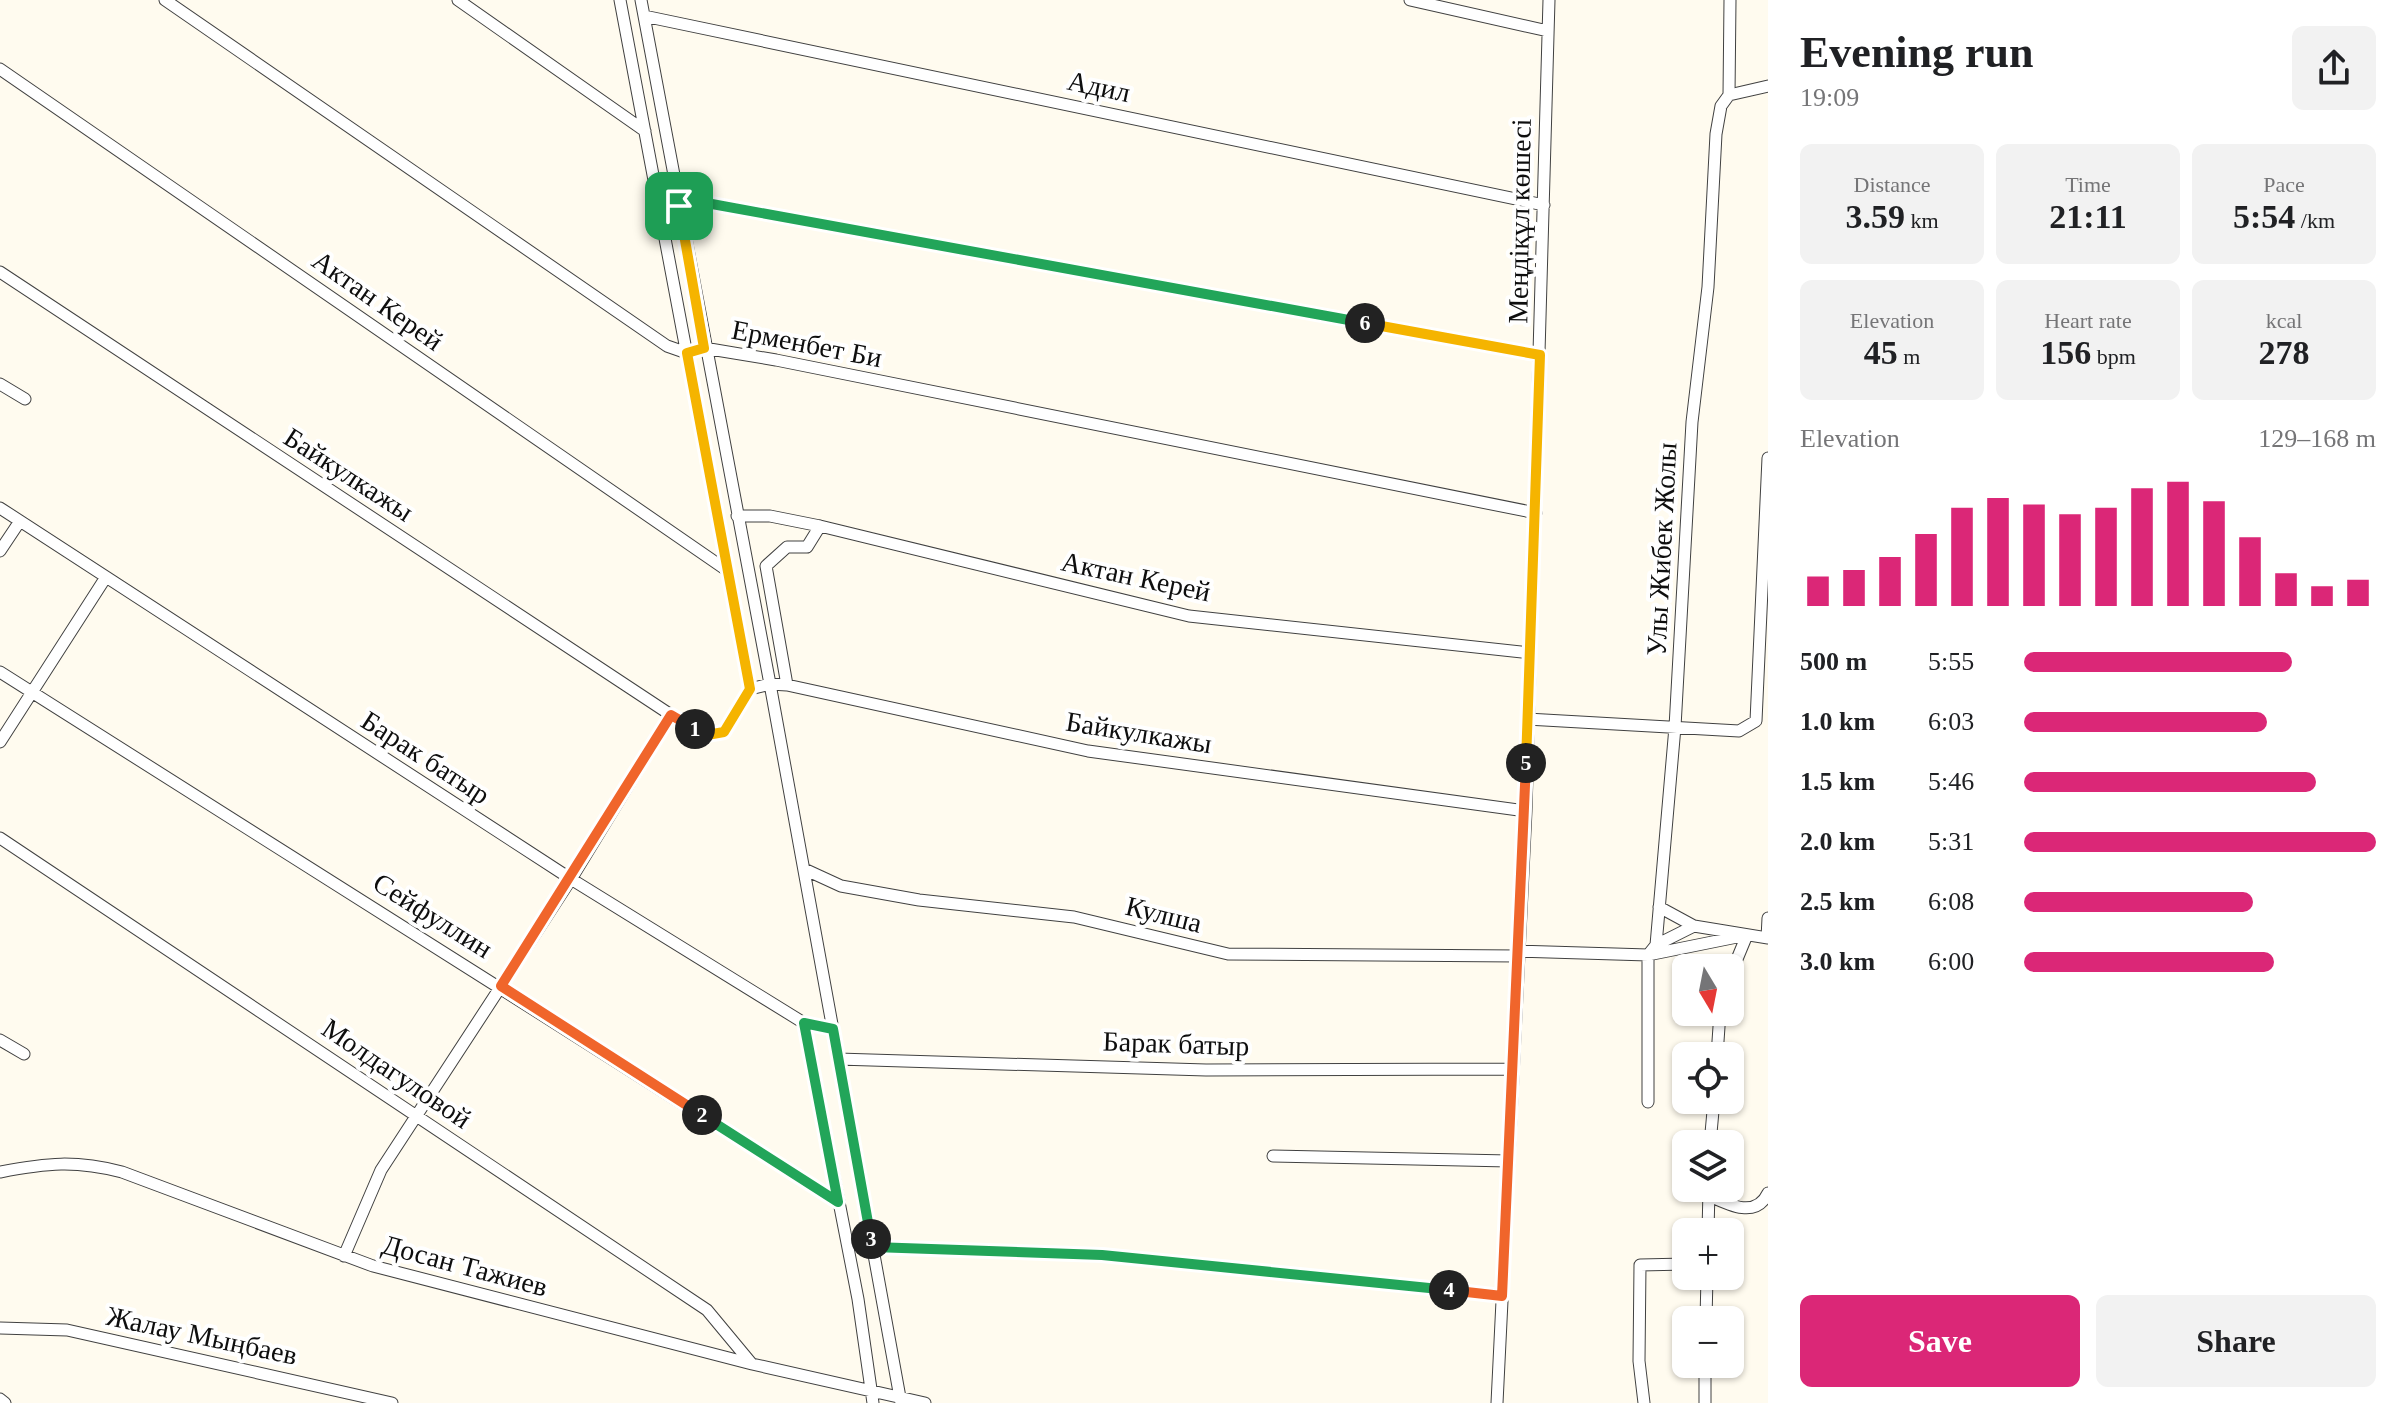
<!DOCTYPE html>
<html lang="en">
<head>
<meta charset="utf-8">
<style>
	:root { --surface:#fff; --page:#f2f2f2; --text:#202124; --muted:#757577; --accent:#db2777 }
	body { margin:0; font-family:Georgia,serif; background:var(--page); color:var(--text); height:100vh; display:flex; flex-direction:column; font-size:30px; white-space:nowrap }
	* { box-sizing:border-box; margin:0 }
	p { font-size:26px; color:var(--muted) }
	.icon { flex:none; width:44px; height:44px; fill:none; stroke:currentColor; stroke-width:2; stroke-linecap:round; stroke-linejoin:round }
	.map { position:relative; flex:1; overflow:hidden }
	.panel { display:flex; flex-direction:column; background:var(--surface); width:640px }
	.panel>* { flex:none }
	.needle { width:52px; rotate:170deg }
	.tools { position:absolute; left:1672px; top:954px; display:grid; gap:16px }
	.tools a { display:grid; place-items:center; width:72px; height:72px; border-radius:12px; background:var(--surface); box-shadow:0 2px 6px #0004; font-size:40px }
	.pin { position:absolute; display:grid; place-items:center; width:68px; height:68px; color:#fff; margin:-34px; border-radius:16px; box-shadow:0 4px 12px #0006 }
	.km { position:absolute; width:40px; height:40px; margin:-20px; border-radius:50%; background:#222; color:#fff; font-size:22px; line-height:40px; text-align:center }
	.round { display:grid; place-items:center; flex:none; width:84px; height:84px; border-radius:12px; background:var(--page) }
	.summary { display:flex; align-items:center; justify-content:space-between; height:136px; padding:0 32px }
	h1 { font-size:44px; font-weight:800; line-height:60px }
	.figures { display:grid; grid-template-columns:repeat(3,1fr); gap:12px; height:136px; padding:8px 32px }
	.figures div { display:grid; align-content:center; border-radius:12px; background:var(--page); text-align:center }
	.figures b { font-size:34px; font-weight:800 }
	.figures small { font-size:22px; font-weight:400 }
	.figures p { font-size:22px }
	.chart { height:224px; padding:16px 32px }
	.chart p { display:flex; justify-content:space-between }
	.chart svg { width:100%; height:144px; margin-top:8px; stroke:var(--accent); stroke-width:6 }
	.button { display:flex; gap:16px; margin-top:auto; padding:16px 32px }
	.button a { flex:1; height:92px; border-radius:12px; background:var(--accent); color:#fff; font-size:32px; font-weight:800; line-height:92px; text-align:center }
	.button a+a { background:var(--page); color:var(--text) }
	ul { padding:0 32px; list-style:none; font-size:26px }
	li { display:grid; grid-template-columns:128px 96px 1fr; align-items:center; height:60px }
	li i { height:20px; border-radius:10px; background:var(--accent) }
	main { display:flex; flex:1; min-height:0 }
	.map>svg:first-child { display:block }
	.lines { fill:none; stroke-linecap:round; stroke-linejoin:round }
	.minor-casing { stroke:#414141; stroke-width:13 }
	.minor { stroke:#fff; stroke-width:11 }
	.split-1-casing { stroke:#fff; stroke-width:16 }
	.split-2-casing { stroke:#fff; stroke-width:16 }
	.split-3-casing { stroke:#fff; stroke-width:16 }
	.split-4-casing { stroke:#fff; stroke-width:16 }
	.split-5-casing { stroke:#fff; stroke-width:16 }
	.split-6-casing { stroke:#fff; stroke-width:16 }
	.split-7-casing { stroke:#fff; stroke-width:16 }
	.split-1 { stroke:#f5b400; stroke-width:10 }
	.split-2 { stroke:#f0652b; stroke-width:10 }
	.split-3 { stroke:#22a559; stroke-width:10 }
	.split-4 { stroke:#22a559; stroke-width:10 }
	.split-5 { stroke:#f0652b; stroke-width:10 }
	.split-6 { stroke:#f5b400; stroke-width:10 }
	.split-7 { stroke:#22a559; stroke-width:10 }
	.labels { text-anchor:middle; stroke-width:8; stroke-linejoin:round; paint-order:stroke }
	.street-label { font-size:28px; fill:#0e0e0e; stroke:#fff }
</style>
</head>
<body>
<main>
<div class="map">
<svg width="1768" height="1403" viewBox="0 0 1768 1403">
	<rect width="100%" height="100%" fill="#fffbef"/>
	<g class="lines">
		<defs>
			<path id="minor" d="M 165,0 L 667,346 L 687,353 L 704,348 L 776,360 L 1536,513
				M 458,0 L 645,131
				M 641,0 L 770,684 L 901,1403
				M 1410,0 L 1548,31
				M 644,16 L 1544,205
				M 0,69 L 728,571
				M 1729,95 L 1768,86
				M 679,206 L 701,202 L 1540,355
				M 0,272 L 671,715 L 707,735 L 724,732 L 750,689 L 620,0
				M 0,384 L 25,399
				M 0,508 L 571,879 L 804,1023 L 833,1029
				M 737,516 L 770,516 L 820,526 L 1189,616 L 1530,653
				M 0,551 L 20,521
				M 0,672 L 838,1202
				M 787,685 L 766,566 L 787,547 L 807,547 L 820,526
				M 750,689 L 770,684 L 787,685 L 1088,751 L 1526,811
				M 1527,719 L 1739,731 L 1756,721 L 1768,458
				M 0,742 L 106,577
				M 0,838 L 707,1310 L 751,1363
				M 804,869 L 841,886 L 919,900 L 1074,917 L 1228,954 L 1519,956
				M 1659,907 L 1694,926
				M 1767,938 L 1768,918
				M 1656,945 L 1694,926 L 1768,938
				M 1519,951 L 1648,955 L 1747,935 L 1730,976
				M 804,1023 L 858,1299 L 873,1403
				M 0,1040 L 24,1054
				M 1717,1056 L 1720,1012
				M 838,1059 L 1206,1070 L 1513,1069
				M 1648,1102 L 1648,955 L 1656,945 L 1675,727 L 1692,422 L 1708,287 L 1716,134 L 1721,106 L 1729,95 L 1730,0
				M 1710,1144 L 1714,1100
				M 1273,1156 L 1509,1161
				M 0,1172 C 47,1163 75,1160 122,1172 L 373,1266 L 752,1364 L 925,1403
				M 1708,1195 C 1729,1205 1756,1219 1768,1193
				M 1708,1232 L 1709,1189
				M 873,1247 L 1102,1255 L 1502,1296
				M 344,1256 L 381,1170 L 571,879 L 671,715
				M 1706,1320 L 1707,1276
				M 0,1328 L 67,1330 L 392,1403
				M 0,1399 L 5,1403
				M 1497,1403 L 1526,811 L 1549,0
				M 1644,1403 L 1639,1361 L 1640,1265 L 1686,1264
				M 1705,1403 L 1705,1364"/>
		</defs>
		<use href="#minor" class="minor-casing"/>
		<use href="#minor" class="minor"/>
	</g>
	<g class="lines">
		<defs>
			<path id="split-1" d="M 679,206 L 704,348 L 687,353 L 750,689 L 724,732 L 707,735 L 695,729"/>
			<path id="split-2" d="M 695,729 L 671,715 L 501,986 L 702,1115"/>
			<path id="split-3" d="M 702,1115 L 838,1202 L 804,1023 L 833,1029 L 871,1239"/>
			<path id="split-4" d="M 871,1239 L 873,1247 L 1102,1255 L 1449,1290"/>
			<path id="split-5" d="M 1449,1290 L 1502,1296 L 1526,763"/>
			<path id="split-6" d="M 1365,323 L 1540,355 L 1526,763"/>
			<path id="split-7" d="M 679,206 L 701,202 L 1365,323"/>
		</defs>
		<use href="#split-1" class="split-1-casing"/>
		<use href="#split-2" class="split-2-casing"/>
		<use href="#split-3" class="split-3-casing"/>
		<use href="#split-4" class="split-4-casing"/>
		<use href="#split-5" class="split-5-casing"/>
		<use href="#split-6" class="split-6-casing"/>
		<use href="#split-7" class="split-7-casing"/>
		<use href="#split-1" class="split-1"/>
		<use href="#split-2" class="split-2"/>
		<use href="#split-3" class="split-3"/>
		<use href="#split-4" class="split-4"/>
		<use href="#split-5" class="split-5"/>
		<use href="#split-6" class="split-6"/>
		<use href="#split-7" class="split-7"/>
	</g>
	<g class="labels">
		<g class="street-label">
			<text transform="translate(1099 86) rotate(12)" y="10">Адил</text>
			<text transform="translate(1519 221) rotate(-89)" y="10">Меңдіқұл көшесі</text>
			<text transform="translate(378 300) rotate(35)" y="10">Актан Керей</text>
			<text transform="translate(807 343) rotate(11)" y="10">Ерменбет Би</text>
			<text transform="translate(349 474) rotate(33)" y="10">Байкулкажы</text>
			<text transform="translate(1661 549) rotate(-87)" y="10">Улы Жибек Жолы</text>
			<text transform="translate(1136 576) rotate(12)" y="10">Актан Керей</text>
			<text transform="translate(1139 732) rotate(9)" y="10">Байкулкажы</text>
			<text transform="translate(426 757) rotate(33)" y="10">Барак батыр</text>
			<text transform="translate(1164 914) rotate(14)" y="10">Кулша</text>
			<text transform="translate(433 915) rotate(32)" y="10">Сейфуллин</text>
			<text transform="translate(1176 1043) rotate(2)" y="10">Барак батыр</text>
			<text transform="translate(397 1073) rotate(34)" y="10">Молдагуловой</text>
			<text transform="translate(465 1265) rotate(15)" y="10">Досан Тажиев</text>
			<text transform="translate(202 1335) rotate(12)" y="10">Жалау Мыңбаев</text>
		</g>
	</g>
</svg>
<div class="tools">
<a><svg class="needle" viewBox="-14 -14 28 28"><path d="M0-13l5 13h-10z" fill="#e53935"/><path d="M0 13l5-13h-10z" fill="#757577"/></svg></a>
<a><svg class="icon" aria-label="locate" viewBox="0 0 24 24"><circle cx="12" cy="12" r="6"/><path d="M12 2v4M12 18v4M2 12h4M18 12h4"/></svg></a>
<a><svg class="icon" aria-label="layers" viewBox="0 0 24 24"><path d="M12 4l9 5-9 5-9-5zM3 14l9 5 9-5"/></svg></a>
<a>+</a>
<a>−</a>
</div>
<div class="pin" style="left:679px;top:206px;background:#1e9e55"><svg class="icon" aria-label="arrive" viewBox="0 0 24 24"><path d="M6 21V4h12l-3 4 3 4H6"/></svg></div>
<b class="km" style="left:695px;top:729px">1</b>
<b class="km" style="left:702px;top:1115px">2</b>
<b class="km" style="left:871px;top:1239px">3</b>
<b class="km" style="left:1449px;top:1290px">4</b>
<b class="km" style="left:1526px;top:763px">5</b>
<b class="km" style="left:1365px;top:323px">6</b>
</div>
<section class="panel">
<div class="summary"><div><h1>Evening run</h1><p>19:09</p></div><a class="round"><svg class="icon" aria-label="share" viewBox="0 0 24 24"><path d="M12 15V3M7 8l5-5 5 5M5 13v7h14v-7"/></svg></a></div>
<div class="figures">
<div><p>Distance</p><b>3.59<small> km</small></b></div>
<div><p>Time</p><b>21:11</b></div>
<div><p>Pace</p><b>5:54<small> /km</small></b></div>
</div>
<div class="figures">
<div><p>Elevation</p><b>45<small> m</small></b></div>
<div><p>Heart rate</p><b>156<small> bpm</small></b></div>
<div><p>kcal</p><b>278</b></div>
</div>
<div class="chart"><p><span>Elevation</span>129–168 m</p>
<svg viewBox="0 0 160 44" preserveAspectRatio="none"><path d="M5 44V35M15 44V33M25 44V29M35 44V22M45 44V14M55 44V11M65 44V13M75 44V16M85 44V14M95 44V8M105 44V6M115 44V12M125 44V23M135 44V34M145 44V38M155 44V36"/></svg>
</div>
<ul>
<li><b>500 m</b>5:55<i style="width:76%"></i></li>
<li><b>1.0 km</b>6:03<i style="width:69%"></i></li>
<li><b>1.5 km</b>5:46<i style="width:83%"></i></li>
<li><b>2.0 km</b>5:31<i style="width:100%"></i></li>
<li><b>2.5 km</b>6:08<i style="width:65%"></i></li>
<li><b>3.0 km</b>6:00<i style="width:71%"></i></li>
</ul>
<div class="button"><a>Save</a><a>Share</a></div>
</section>
</main>
</body>
</html>
